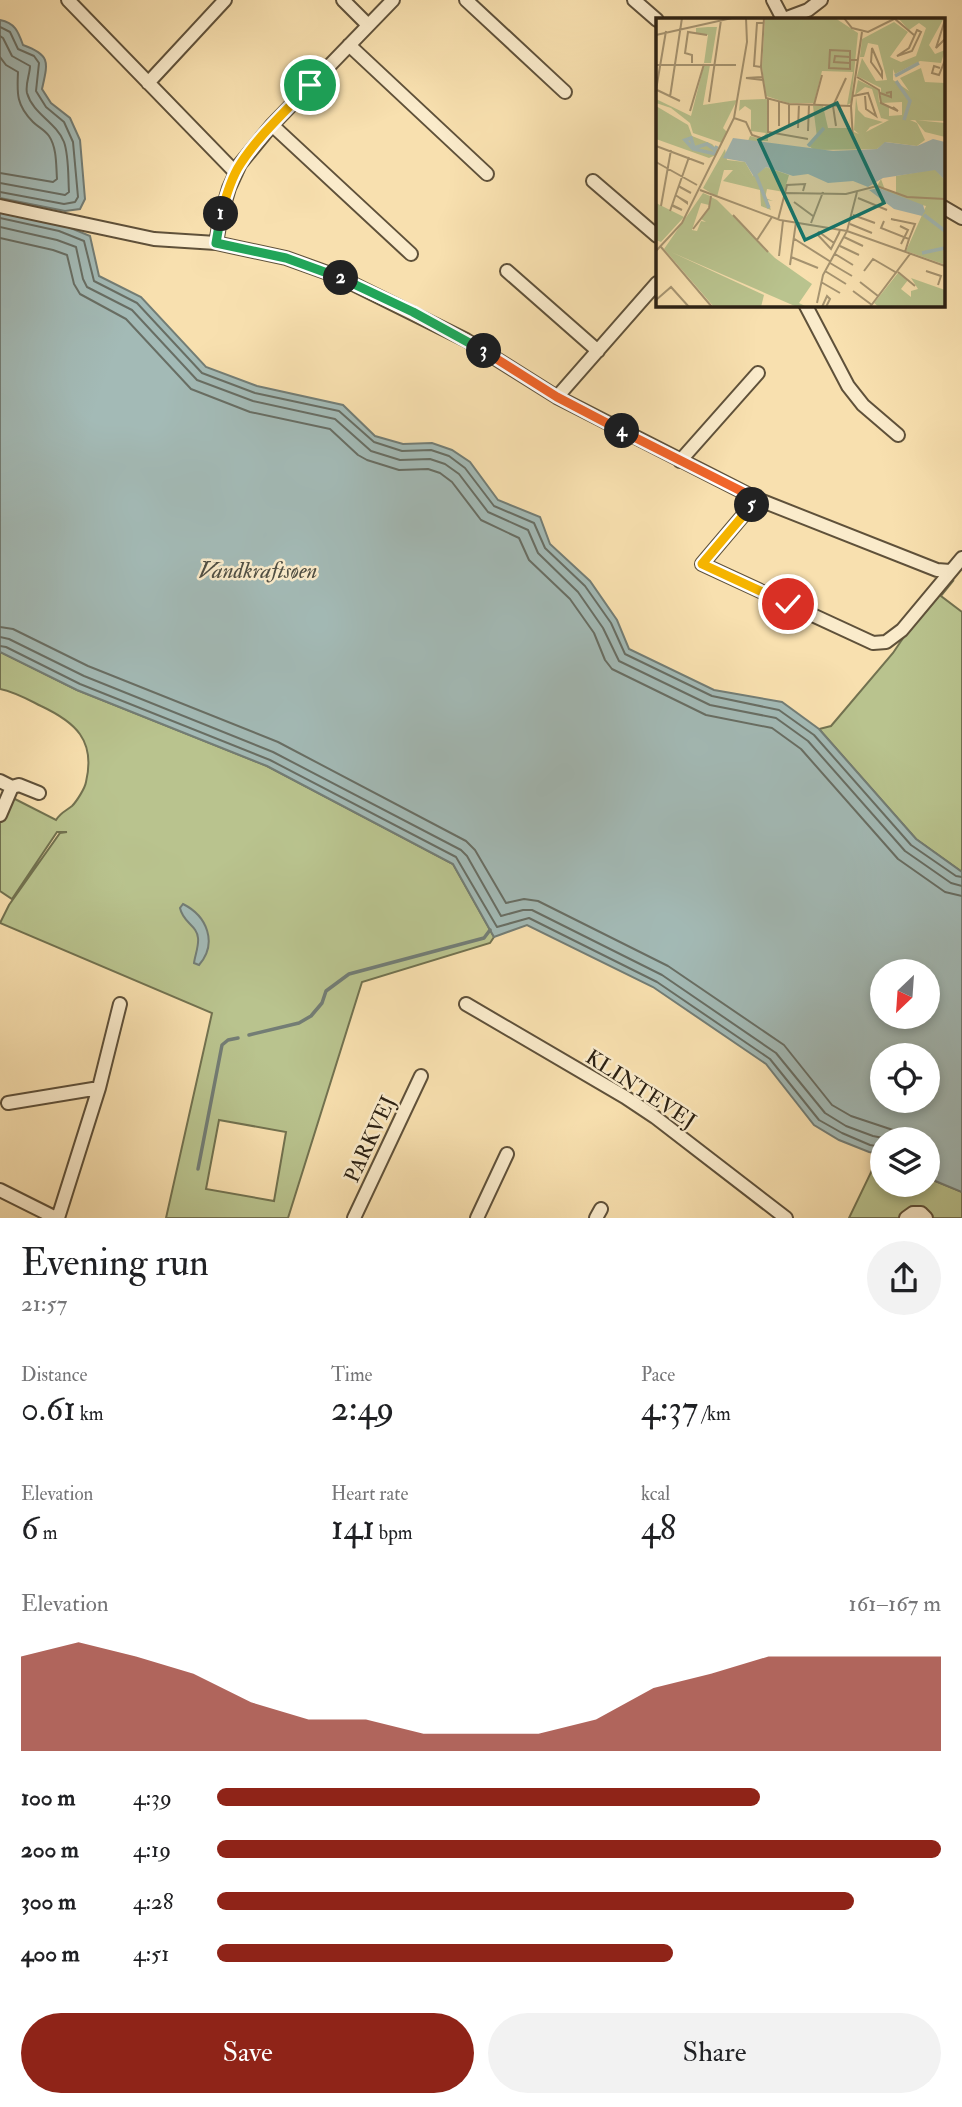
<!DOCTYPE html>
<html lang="en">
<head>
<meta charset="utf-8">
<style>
	:root { --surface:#fff; --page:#f2f2f2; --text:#202124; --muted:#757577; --accent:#8f2418 }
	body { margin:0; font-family:"IM FELL Double Pica",serif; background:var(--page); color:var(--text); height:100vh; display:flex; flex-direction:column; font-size:26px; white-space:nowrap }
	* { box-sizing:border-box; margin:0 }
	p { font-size:23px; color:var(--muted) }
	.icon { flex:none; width:38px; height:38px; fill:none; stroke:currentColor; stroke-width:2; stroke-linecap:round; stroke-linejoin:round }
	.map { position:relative; height:1218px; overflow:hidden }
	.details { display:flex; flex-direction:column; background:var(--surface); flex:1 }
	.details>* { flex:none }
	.needle { width:46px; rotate:205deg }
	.fabs { position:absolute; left:870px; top:959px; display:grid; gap:14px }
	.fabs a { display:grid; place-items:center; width:70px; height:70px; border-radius:50%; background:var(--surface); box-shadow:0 4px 10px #0003; font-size:35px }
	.pin { position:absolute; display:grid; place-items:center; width:60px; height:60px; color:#fff; margin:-30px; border:4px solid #fff; border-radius:50%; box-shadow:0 2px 7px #0007 }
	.km { position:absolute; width:35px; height:35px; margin:-18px; border-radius:50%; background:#222; color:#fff; font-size:19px; line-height:35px; text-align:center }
	.round { display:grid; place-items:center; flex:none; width:74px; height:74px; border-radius:37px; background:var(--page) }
	.summary { display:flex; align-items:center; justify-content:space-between; height:119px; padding:0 21px }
	h1 { font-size:38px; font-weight:600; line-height:52px }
	.stats { display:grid; grid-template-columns:repeat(3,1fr); gap:10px; height:119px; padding:7px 21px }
	.stats div { display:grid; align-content:center }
	.stats b { font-size:35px; font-weight:600 }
	.stats small { font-size:19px; font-weight:400 }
	.stats p { font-size:19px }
	.chart { height:196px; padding:14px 21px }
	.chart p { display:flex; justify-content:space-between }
	.chart svg { width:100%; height:126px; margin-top:7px; fill:var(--accent); opacity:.7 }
	.primary-button { display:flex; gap:14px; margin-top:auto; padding:14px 21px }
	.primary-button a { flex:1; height:80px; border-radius:42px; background:var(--accent); color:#fff; font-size:28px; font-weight:600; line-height:80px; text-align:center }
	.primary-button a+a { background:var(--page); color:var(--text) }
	ul { padding:0 21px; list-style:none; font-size:23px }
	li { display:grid; grid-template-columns:112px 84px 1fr; align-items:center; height:52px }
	li i { height:18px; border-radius:9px; background:var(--accent) }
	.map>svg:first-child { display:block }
	.green { fill:#b9c38e; stroke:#727250; stroke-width:2; fill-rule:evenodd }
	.water { fill:#a3bab6; stroke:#737d75; stroke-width:2; fill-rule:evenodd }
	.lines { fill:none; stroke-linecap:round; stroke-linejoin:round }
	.shore { stroke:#686e64; stroke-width:2 }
	.stream { stroke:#737d75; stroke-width:3.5 }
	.minor-casing { stroke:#5f513a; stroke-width:16 }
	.minor { stroke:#faebcb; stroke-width:12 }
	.split-1-casing { stroke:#fff; stroke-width:14 }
	.split-2-casing { stroke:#fff; stroke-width:14 }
	.split-3-casing { stroke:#fff; stroke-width:14 }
	.split-4-casing { stroke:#fff; stroke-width:14 }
	.split-5-casing { stroke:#fff; stroke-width:14 }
	.split-6-casing { stroke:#fff; stroke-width:14 }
	.split-1 { stroke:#f5b400; stroke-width:9 }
	.split-2 { stroke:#22a559; stroke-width:9 }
	.split-3 { stroke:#22a559; stroke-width:9 }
	.split-4 { stroke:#f0652b; stroke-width:9 }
	.split-5 { stroke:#f0652b; stroke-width:9 }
	.split-6 { stroke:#f5b400; stroke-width:9 }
	.labels { text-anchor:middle; stroke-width:5; stroke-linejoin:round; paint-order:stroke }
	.street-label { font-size:21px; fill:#2c2113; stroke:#faebcb }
	.water-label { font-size:23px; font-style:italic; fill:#504f44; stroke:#faebcb }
	.inset-river { fill:none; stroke:#a3bab6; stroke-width:3.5 }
	.inset-road { fill:none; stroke:#a69471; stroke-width:2 }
	.view { fill:#0f766e; fill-opacity:0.15; stroke:#0f766e; stroke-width:3.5 }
	.inset-edge { fill:none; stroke:#2c2113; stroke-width:3.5 }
</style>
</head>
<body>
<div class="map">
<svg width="962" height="1218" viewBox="0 0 962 1218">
	<rect width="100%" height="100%" fill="#f8e0af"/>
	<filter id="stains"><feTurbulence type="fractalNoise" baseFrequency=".00286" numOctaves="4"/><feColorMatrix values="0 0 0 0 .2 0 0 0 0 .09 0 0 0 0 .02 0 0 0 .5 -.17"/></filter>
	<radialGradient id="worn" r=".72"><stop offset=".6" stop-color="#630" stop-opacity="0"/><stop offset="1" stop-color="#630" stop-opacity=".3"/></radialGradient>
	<path class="green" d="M 947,579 L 953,581 L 941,596 L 962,612 L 962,872 L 916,839 L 819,729 L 831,726 L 893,653 L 918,616 Z
		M 0,652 L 77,690 L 267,766 L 453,864 L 494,937 L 490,943 L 362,982 L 288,1218 L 166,1218 L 212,1013 L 0,923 L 9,905 L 60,833 L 67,832 L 57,832 L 12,899 L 0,891 L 0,823 L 11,797 L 56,820 C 61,812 66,811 72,806 C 77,801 85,788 86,782 C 96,740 75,722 41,706 C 27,699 15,692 0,689 ZM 219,1120 L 286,1132 L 274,1201 L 206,1189 Z
		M 882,1158 L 882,1185 L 928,1185 L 928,1178 L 962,1192 L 962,1218 L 933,1218 L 929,1213 L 899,1218 L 849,1218 L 874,1166 Z"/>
	<path class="water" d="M 0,20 C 15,23 18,31 23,45 C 51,55 48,62 42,89 L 51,103 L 70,118 L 80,140 L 85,199 L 80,209 L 65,211 L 0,198 Z
		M 0,211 L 61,224 L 90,236 L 99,276 L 141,297 L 206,367 L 257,386 L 343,405 L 375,436 L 403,444 L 432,443 L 452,450 L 470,462 L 498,500 L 540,517 L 550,544 L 590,581 L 617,620 L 629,649 L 714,690 L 782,702 L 819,729 L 916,839 L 962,872 L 962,1192 L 928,1178 L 928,1139 L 882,1139 L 882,1154 L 869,1152 L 839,1140 L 814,1125 L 766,1064 L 653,987 L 527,925 L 494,937 L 453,864 L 267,766 L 77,690 L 0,652 ZM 882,971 L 928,971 L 928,1017 L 882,1017 ZM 882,1055 L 928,1055 L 928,1101 L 882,1101 Z
		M 183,904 C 207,916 218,943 199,965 L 194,963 C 195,955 199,946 198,938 C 197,925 183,923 180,908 Z"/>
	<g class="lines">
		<path class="shore" d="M 0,27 L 10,32 L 18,49 L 34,56 L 39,63 L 36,91 L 46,107 L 64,122 L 73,142 L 78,197 L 75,202 L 64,204 L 0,192
			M 0,36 L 3,38 L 12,56 L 30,66 C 30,74 25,84 27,93 C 33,114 56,122 64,142 C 69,156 68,177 69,192 L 65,195 L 0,183
			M 0,57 L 6,65 L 18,72 C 17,93 16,105 33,122 C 38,127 45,130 49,136 C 57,148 56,165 57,179 L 53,182 L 0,173
			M 0,218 L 59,231 L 84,241 L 94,281 L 137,303 L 202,373 L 255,393 L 339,411 L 374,442 L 402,451 L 431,450 L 449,456 L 465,468 L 494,506 L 534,523 L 545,548 L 585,586 L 611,623 L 625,654 L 712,696 L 779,710 L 814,735 L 911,845 L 956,876 L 962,877
			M 0,227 L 57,240 L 76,247 L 83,279 L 87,287 L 132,310 L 197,380 L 253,401 L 335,419 L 371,451 L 400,460 L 430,459 L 445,464 L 459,474 L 488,512 L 528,530 L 538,553 L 578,592 L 603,628 L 619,661 L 710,705 L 776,718 L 808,741 L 905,851 L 951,883 L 962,886
			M 0,238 L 53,250 L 67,255 L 74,284 L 80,294 L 126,319 L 191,389 L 250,412 L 330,429 L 358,455 L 367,460 L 399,470 L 428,469 L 440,473 L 452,482 L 481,520 L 519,538 L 529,560 L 570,599 L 594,633 L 605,660 L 612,669 L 706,715 L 772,728 L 801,749 L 898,859 L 945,892 L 962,896
			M 0,627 L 13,629 L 88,666 L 278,742 L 466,841 L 475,850 L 506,903 L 524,899 L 538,901 L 668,966 L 784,1045 L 832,1105 L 851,1116 L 893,1130 L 903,1139
			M 0,637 L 9,639 L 84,676 L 273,752 L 461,850 L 467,856 L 501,916 L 523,910 L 532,910 L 662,975 L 776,1053 L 825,1113 L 846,1126 L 873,1136 L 888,1139
			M 0,646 L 6,647 L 80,684 L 270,760 L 456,857 L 497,927 L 529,918 L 657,982 L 770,1059 L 819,1120 L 842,1133 L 870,1145 L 882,1147"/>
		<path class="stream" d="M 249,1035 L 299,1023 L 311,1016 L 322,1003 L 326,991 L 349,974 L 484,938 L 490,930
			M 198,1169 L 222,1045 L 228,1040 L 238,1038"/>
		<defs>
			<path id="minor" d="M 68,0 L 236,173
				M 343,0 L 368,25
				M 466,0 L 565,92
				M 634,0 L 657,20
				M 773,0 L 783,19
				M 784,19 L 808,10 L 821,0
				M 349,45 L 487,174
				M 148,83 L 225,0
				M 272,125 L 411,254
				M 593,181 L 657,236
				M 0,206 L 154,239 L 216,243 L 286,258 L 339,277 L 466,340 L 557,397 L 757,499 L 937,570 L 950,571
				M 943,207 L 962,218
				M 216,243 L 221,215 L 229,188 L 240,164 L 272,125 L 393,0
				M 507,271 L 598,351
				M 805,304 L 848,386 L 863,405 L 898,435
				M 557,397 L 657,283
				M 680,461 L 758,373
				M 757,499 L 702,564 L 873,643 L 886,642 L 902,630 L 962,558
				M 0,781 L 12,787 L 19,785 L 39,793
				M 0,815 L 12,787
				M 466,1004 L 625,1097 L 655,1117 L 786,1218
				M 8,1103 L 99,1088
				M 0,1190 L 56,1218
				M 58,1218 L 99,1088 L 120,1004
				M 354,1218 L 421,1076
				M 477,1218 L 507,1154
				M 596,1218 L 601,1209
				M 906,1218 L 913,1213 L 921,1213 L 926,1218"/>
		</defs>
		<use href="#minor" class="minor-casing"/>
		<use href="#minor" class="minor"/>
	</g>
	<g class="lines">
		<defs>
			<path id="split-1" d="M 221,214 C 226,197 231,178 241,163 C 260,134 287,110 310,85"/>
			<path id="split-2" d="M 221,214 L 216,243 L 286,258 L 341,278"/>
			<path id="split-3" d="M 341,278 L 413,312 L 484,351"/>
			<path id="split-4" d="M 484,351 L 557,397 L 622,431"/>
			<path id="split-5" d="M 622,431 L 757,499 L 752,505"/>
			<path id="split-6" d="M 752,505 L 702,564 L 788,604"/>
		</defs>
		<use href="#split-1" class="split-1-casing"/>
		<use href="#split-2" class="split-2-casing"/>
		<use href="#split-3" class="split-3-casing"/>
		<use href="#split-4" class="split-4-casing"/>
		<use href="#split-5" class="split-5-casing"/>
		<use href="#split-6" class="split-6-casing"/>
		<use href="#split-1" class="split-1"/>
		<use href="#split-2" class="split-2"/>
		<use href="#split-3" class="split-3"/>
		<use href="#split-4" class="split-4"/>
		<use href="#split-5" class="split-5"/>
		<use href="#split-6" class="split-6"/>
	</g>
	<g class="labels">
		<g class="street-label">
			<text transform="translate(641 1089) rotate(33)" y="7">KLINTEVEJ</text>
			<text transform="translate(370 1139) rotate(-65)" y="7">PARKVEJ</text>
		</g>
		<g class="water-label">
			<text x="258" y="578">Vandkraftsøen</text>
		</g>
	</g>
	<g transform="translate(656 18)">
		<rect width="289" height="289" fill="#f8e0af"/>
		<path d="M 109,0 L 179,0 L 202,15 L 195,85 L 191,87 L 197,54 L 166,53 L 158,85 L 132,85 L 110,78 L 106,49 ZM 242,0 L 288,0 L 273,27 L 279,36 L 289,32 L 285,45 L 264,43 L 239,56 L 237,51 L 237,62 L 253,73 L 244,60 L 265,50 L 269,64 L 289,65 L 289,103 L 254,102 L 261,105 L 269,122 L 261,128 L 230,124 L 221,131 L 158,132 L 152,127 L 161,119 L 157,88 L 167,88 L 172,110 L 193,110 L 195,90 L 193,112 L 203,116 L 198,112 L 200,79 L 202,92 L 209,99 L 227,104 L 214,109 L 210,114 L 233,102 L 225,100 L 216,71 L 209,69 L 199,77 L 202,62 L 222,72 L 223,84 L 233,88 L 233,98 L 246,97 L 246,84 L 225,85 L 225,70 L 201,58 L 206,40 L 220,63 L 231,62 L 222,27 L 212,25 L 208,39 L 204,39 L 206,21 L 238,4 L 252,14 L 234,39 L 245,44 L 260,38 L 270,10 L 263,5 L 253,12 ZM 52,9 L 61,9 L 55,45 L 48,45 L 52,17 L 40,15 L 40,10 ZM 48,47 L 54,47 L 47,87 L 81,82 L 67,110 L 71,114 L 66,125 L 37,115 L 34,105 L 15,90 L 0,85 L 0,81 L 35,98 ZM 110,81 L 112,82 L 112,123 L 92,123 L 94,118 L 106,121 L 110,115 L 95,113 L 95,92 L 89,88 L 83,93 L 84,82 ZM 0,88 L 32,107 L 36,118 L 56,126 L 62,132 L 60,137 L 53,140 L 0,121 ZM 259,102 L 289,105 L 289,119 L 269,114 ZM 69,131 L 71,142 L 89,144 L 97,158 L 110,149 L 133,157 L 128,174 L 111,171 L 109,180 L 117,183 L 111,182 L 115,192 L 105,188 L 104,172 L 67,163 L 77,152 L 68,152 L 61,179 L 47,170 ZM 279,151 L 289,162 L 287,246 L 250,233 L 270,188 L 244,182 L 221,168 L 225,161 L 229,172 L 240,175 L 240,158 ZM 47,175 L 54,178 L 53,187 L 45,185 L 36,212 L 41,213 L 45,203 L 50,204 L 45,201 L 53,191 L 55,179 L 61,182 L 119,240 L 156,266 L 143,285 L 151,289 L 141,289 L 15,234 L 108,277 L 105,289 L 58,289 L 8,231 ZM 0,185 L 28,199 L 5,224 L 0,222 ZM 242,255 L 252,262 L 245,271 L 255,279 L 255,273 L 262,271 L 255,260 L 289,272 L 289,289 L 223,289 L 218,285 Z" fill="#b9c38e"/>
		<path d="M 77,120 L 177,133 L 221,131 L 229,124 L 261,128 L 277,121 L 289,124 L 289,162 L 279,152 L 227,160 L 212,169 L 197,163 L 172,165 L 152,156 L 137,158 L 110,149 L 98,159 L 89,144 L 67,140 ZM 223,170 L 267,187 L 269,193 L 266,198 L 238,191 L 213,172 Z" fill="#a3bab6"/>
		<path class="inset-river" d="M 239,58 L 263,45M 240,63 L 254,83 L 248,102M 152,128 L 168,110M 60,136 L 37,131 L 29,122 L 35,120 L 38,130 L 51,126 L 59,132 L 61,128M 100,157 L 113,190M 268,197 L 289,213M 266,235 L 289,230"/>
		<path class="inset-road" d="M 108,0 L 105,49 L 110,80 L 133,86 L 195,88M 188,0 L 196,10 L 212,14 L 240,0M 239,1 L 258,17M 289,2 L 280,30 L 289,21M 261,12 L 265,14 L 256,33 L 241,38 L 253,30 ZM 0,17 L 76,0M 216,30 L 226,53 L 226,59 L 215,44 ZM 194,42 L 194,51 L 173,50 L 174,32 L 194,33 L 194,42 L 201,42M 36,45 L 36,37 L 29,35 L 32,14 L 51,17M 193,45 L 178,44 L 179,38 L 194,39M 0,47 L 80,47M 105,49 L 98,48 L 101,5 L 108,5M 284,50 L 278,48 L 276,55 L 283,57 L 289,42M 106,59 L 90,60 L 107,62M 201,59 L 223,72 L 225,85 L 242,93 L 237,89M 0,72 L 10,13M 1,72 L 24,83M 224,75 L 235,79 L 235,74 L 230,75M 197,78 L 212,75 L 220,98 L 210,91 L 209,78M 14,79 L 26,0M 112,81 L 112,114 L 152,121M 53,84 L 65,2M 158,87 L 166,57M 34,93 L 48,46M 78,100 L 90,104 L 96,117 L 105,120M 123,108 L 123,84M 180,108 L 177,88 L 190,60M 133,109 L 133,86M 142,110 L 143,86M 152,113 L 153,87M 197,121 L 195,88 L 206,14M 0,128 L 48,146M 0,144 L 41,167M 23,168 L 24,169 L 35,175 L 24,169M 44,172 L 124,202 L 191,213 L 289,248M 128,175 L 190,176 L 221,168 L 251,179 L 289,181M 19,177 L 31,184 L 31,185 L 21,178M 202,180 L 231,192M 138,184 L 157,198M 16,187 L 26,192 L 17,188M 5,188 L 15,132M 14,193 L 33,139M 77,197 L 112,234M 197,197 L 219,205M 122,202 L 131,167 L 149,166 L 147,173M 239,202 L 235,201 L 259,206 L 253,221M 228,203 L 225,210 L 253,221 L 249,234M 155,205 L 167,174M 194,206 L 216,215M 244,208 L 252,212 L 245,226M 37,211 L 53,190 L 55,178M 188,219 L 207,228M 137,220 L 175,244M 101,222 L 116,199M 178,225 L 163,214 L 161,216 L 175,231 L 183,215 L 184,212M 184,228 L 203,237M 5,229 L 56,289M 0,233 L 26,205 L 78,100 L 91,24 L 90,0M 179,236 L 197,247M 123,238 L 127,203M 135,239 L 162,250M 174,245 L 196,258M 134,247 L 140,204M 169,253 L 190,266M 208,253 L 217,241 L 241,255M 270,253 L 285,258 L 282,267M 242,254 L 259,268M 165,264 L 184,275M 204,264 L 222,278M 197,273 L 216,287M 0,282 L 15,269 L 33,289M 161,285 L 167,257 L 191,213 L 201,174M 166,289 L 171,278 L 174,281 L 170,289M 214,289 L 254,236"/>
		<path class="view" d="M 181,85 L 228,185 L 149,222 L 103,122 Z"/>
		<rect width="289" height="289" class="inset-edge"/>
	</g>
	<rect width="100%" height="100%" filter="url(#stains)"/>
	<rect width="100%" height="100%" fill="url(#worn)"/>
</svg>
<div class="fabs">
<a><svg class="needle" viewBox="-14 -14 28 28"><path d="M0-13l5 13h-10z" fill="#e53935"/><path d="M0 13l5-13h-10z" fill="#757577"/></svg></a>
<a><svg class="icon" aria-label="locate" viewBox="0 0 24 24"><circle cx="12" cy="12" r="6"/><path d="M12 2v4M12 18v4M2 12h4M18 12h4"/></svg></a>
<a><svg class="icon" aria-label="layers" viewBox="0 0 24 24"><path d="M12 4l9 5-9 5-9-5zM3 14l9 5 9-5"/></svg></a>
</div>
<div class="pin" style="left:310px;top:85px;background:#1e9e55"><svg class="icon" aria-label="arrive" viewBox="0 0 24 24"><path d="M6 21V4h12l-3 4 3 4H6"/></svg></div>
<div class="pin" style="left:788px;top:604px;background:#d93025"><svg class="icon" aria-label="check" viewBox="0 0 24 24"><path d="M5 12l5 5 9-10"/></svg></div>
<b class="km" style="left:221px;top:214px">1</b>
<b class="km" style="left:341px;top:278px">2</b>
<b class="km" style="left:484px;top:351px">3</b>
<b class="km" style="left:622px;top:431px">4</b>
<b class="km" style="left:752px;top:505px">5</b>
</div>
<section class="details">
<div class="summary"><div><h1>Evening run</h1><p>21:57</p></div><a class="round"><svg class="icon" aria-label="share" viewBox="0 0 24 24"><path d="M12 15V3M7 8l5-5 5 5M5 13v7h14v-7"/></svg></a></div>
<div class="stats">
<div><p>Distance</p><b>0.61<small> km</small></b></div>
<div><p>Time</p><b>2:49</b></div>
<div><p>Pace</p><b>4:37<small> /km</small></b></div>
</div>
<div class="stats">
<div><p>Elevation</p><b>6<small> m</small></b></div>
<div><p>Heart rate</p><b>141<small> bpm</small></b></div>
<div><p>kcal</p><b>48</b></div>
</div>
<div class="chart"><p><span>Elevation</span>161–167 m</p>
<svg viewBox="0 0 160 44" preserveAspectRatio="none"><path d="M0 44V11L10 6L20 11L30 17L40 27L50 33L60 33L70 38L80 38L90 38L100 33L110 22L120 17L130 11L140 11L150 11L160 11V44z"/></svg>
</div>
<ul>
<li><b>100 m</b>4:39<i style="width:75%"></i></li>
<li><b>200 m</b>4:19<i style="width:100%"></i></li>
<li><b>300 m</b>4:28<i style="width:88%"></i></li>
<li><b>400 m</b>4:51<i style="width:63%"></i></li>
</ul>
<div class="primary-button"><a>Save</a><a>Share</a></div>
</section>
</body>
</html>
